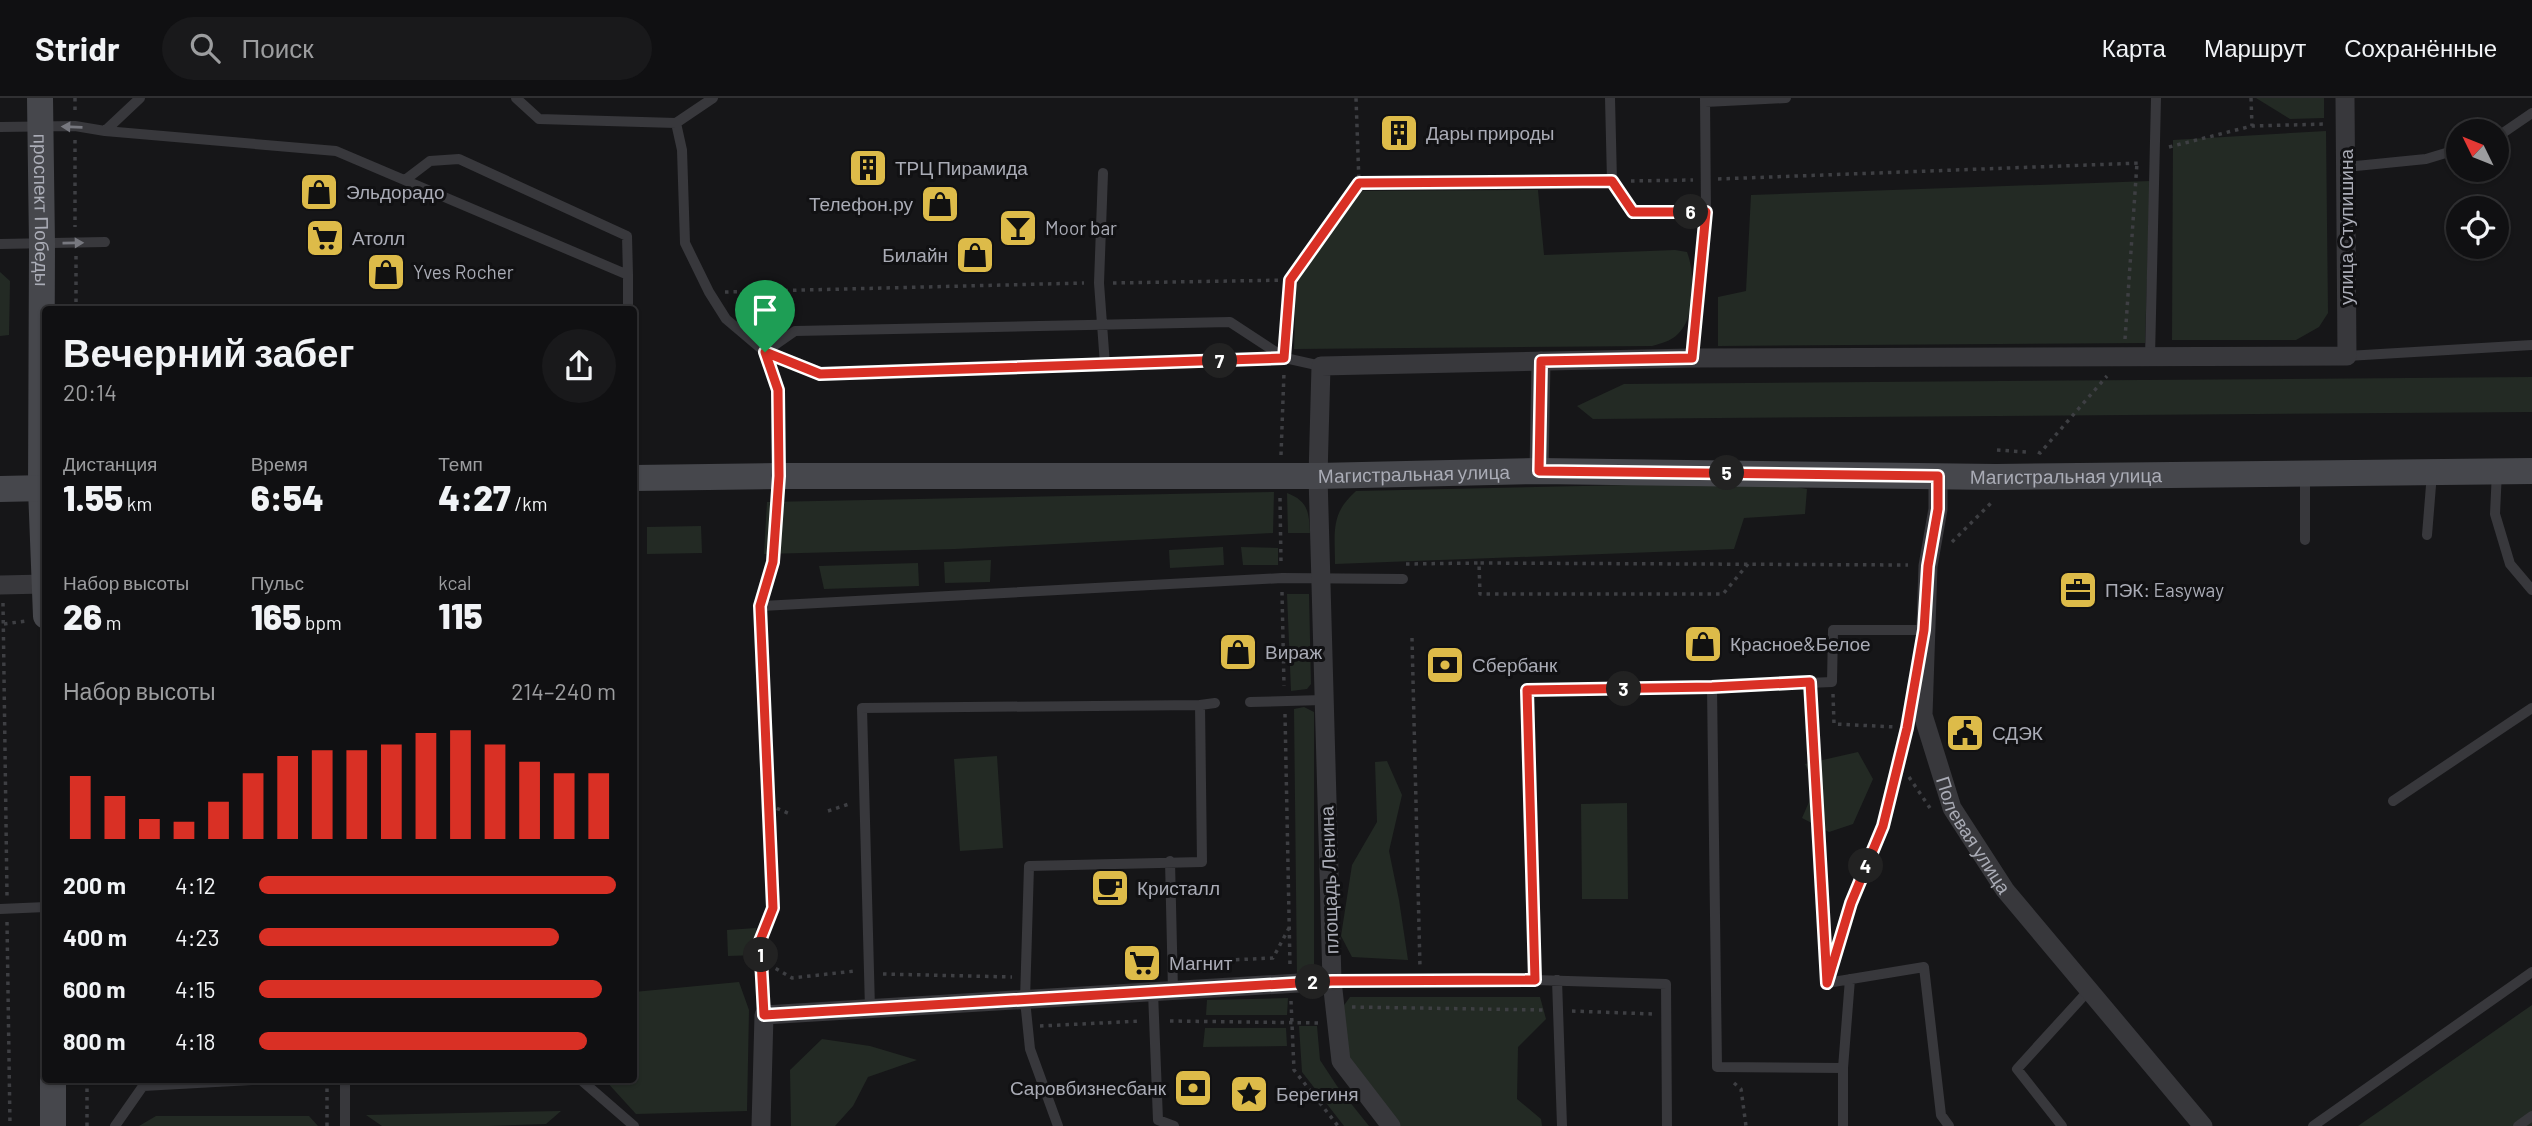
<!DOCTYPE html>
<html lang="ru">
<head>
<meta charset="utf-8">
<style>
	:root { --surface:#101012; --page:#19191b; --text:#f1f3f6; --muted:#9c9d9f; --line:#303032; --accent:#d93025 }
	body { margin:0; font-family:Barlow,sans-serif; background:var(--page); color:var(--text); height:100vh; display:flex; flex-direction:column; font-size:26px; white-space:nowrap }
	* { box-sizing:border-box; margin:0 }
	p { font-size:23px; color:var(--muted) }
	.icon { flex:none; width:38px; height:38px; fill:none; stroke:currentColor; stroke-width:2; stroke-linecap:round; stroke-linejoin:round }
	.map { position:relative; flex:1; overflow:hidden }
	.sheet { position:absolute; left:42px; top:208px; width:595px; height:777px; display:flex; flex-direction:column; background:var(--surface); border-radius:7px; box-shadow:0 2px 5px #0004,0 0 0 2px var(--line) }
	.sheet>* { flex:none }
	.needle { width:46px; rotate:313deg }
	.tools { position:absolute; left:2446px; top:21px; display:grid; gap:14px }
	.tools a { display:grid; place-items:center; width:63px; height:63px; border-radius:50%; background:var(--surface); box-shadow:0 2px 5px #0004,0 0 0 2px var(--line); font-size:35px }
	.pin { position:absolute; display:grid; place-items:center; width:60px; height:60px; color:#fff; margin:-72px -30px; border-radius:50% 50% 50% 0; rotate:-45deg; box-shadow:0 0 7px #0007 }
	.pin .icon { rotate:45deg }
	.km { position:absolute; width:35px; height:35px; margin:-18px; border-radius:50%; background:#222; color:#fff; font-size:19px; line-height:35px; text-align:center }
	.round { display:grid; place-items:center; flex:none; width:74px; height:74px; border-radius:37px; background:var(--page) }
	.headline { display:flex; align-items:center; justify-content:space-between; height:119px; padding:0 21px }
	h1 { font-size:38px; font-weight:800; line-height:52px }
	.figures { display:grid; grid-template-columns:repeat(3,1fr); gap:10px; height:119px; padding:7px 21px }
	.figures div { display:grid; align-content:center }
	.figures b { font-size:35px; font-weight:800 }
	.figures small { font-size:19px; font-weight:400 }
	.figures p { font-size:19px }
	.chart { height:196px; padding:14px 21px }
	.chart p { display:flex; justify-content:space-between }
	.chart svg { width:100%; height:126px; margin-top:7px; stroke:var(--accent); stroke-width:6 }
	ul { padding:0 21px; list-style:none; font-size:23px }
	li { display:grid; grid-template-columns:112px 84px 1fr; align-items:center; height:52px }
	li i { height:18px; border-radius:9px; background:var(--accent) }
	header { display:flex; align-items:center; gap:42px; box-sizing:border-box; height:98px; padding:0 35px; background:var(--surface); border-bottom:2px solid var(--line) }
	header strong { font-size:33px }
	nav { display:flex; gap:38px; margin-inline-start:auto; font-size:24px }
	.search { width:490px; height:63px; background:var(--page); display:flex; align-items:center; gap:18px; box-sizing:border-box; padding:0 24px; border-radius:38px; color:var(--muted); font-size:26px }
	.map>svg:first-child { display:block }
	.green { fill:#232a24 }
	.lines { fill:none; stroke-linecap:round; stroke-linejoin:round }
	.path { stroke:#3e3f43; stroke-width:3.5; stroke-dasharray:3.5 5; stroke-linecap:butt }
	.lane { stroke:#38383c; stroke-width:10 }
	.street { stroke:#38383c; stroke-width:19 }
	.secondary { stroke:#46474c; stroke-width:26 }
	.oneway { fill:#77787f }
	.route-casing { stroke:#fff; stroke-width:14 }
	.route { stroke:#d93025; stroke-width:9 }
	.labels { text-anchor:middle; stroke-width:6; stroke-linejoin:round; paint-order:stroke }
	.poi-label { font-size:19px; fill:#aaacb6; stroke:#111113; text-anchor:start }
	.street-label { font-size:19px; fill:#aaacb6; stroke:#111113 }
</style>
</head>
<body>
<header>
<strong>Stridr</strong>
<div class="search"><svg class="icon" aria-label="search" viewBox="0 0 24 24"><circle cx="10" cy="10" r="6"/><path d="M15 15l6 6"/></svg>Поиск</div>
<nav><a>Карта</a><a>Маршрут</a><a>Сохранённые</a></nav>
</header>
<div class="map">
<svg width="2532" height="1028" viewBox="0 0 2532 1028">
	<rect width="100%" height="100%" fill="#161618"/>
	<path class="green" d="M 2256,0 L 2324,0 L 2324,20 L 2290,21 Z
		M 2326,33 L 2328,215 L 2319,229 L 2296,242 L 2172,242 L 2173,42 Z
		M 2150,83 L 2145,245 L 1718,248 L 1718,199 L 1746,193 L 1751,97 Z
		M 1538,92 L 1544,157 L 1675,152 L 1687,154 C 1696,178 1697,224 1673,240 C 1667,244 1659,246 1652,248 L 1294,251 L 1296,181 L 1360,93 Z
		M 0,174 L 10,183 L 9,237 L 0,238 Z
		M 2532,279 L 2532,314 L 1593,321 L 1577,308 L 1624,286 Z
		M 1768,384 L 1807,391 L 1805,416 L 1744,420 L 1734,451 L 1335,466 C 1335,434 1330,416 1356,393 Z
		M 1274,394 L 1273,435 L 955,451 L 764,456 L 767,404 Z
		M 1287,395 C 1308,403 1309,414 1310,435 L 1288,435 Z
		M 701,428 L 702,455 L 647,456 L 647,429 Z
		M 1223,449 L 1224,467 L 1170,470 L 1169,452 Z
		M 1241,449 L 1278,450 L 1278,467 L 1243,467 Z
		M 991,462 L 990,484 L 945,485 L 944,464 Z
		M 918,465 L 919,488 L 824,491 L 819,468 Z
		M 1287,496 L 1309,496 L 1311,586 L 1307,591 L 1291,593 Z
		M 1304,609 L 1314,614 L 1314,868 L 1307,877 L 1297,881 L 1294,611 Z
		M 1858,654 L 1873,681 L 1853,726 L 1829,734 L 1802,720 L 1816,688 L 1805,666 Z
		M 997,658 L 1003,750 L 960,753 L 954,661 Z
		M 1387,663 L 1402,697 L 1389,753 L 1399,802 L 1408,862 L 1352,859 L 1341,838 L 1352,767 L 1377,724 L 1375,664 Z
		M 1627,705 L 1628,801 L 1582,801 L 1581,706 Z
		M 756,830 L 758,857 L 728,858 L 727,832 Z
		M 739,884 L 749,912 L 747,1013 L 636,1016 L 605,982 L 634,982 L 634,894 Z
		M 1350,899 L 1540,899 L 1546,921 L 1518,949 L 1517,1001 L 1541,1021 L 1542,1028 L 1400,1028 L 1347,959 L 1342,910 Z
		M 1288,900 L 1287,917 L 1206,917 L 1207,902 Z
		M 2532,907 L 2532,1028 L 2358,1028 Z
		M 1299,928 L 1317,928 L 1320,962 L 1337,988 L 1369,1028 L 1344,1028 L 1302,974 Z
		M 1205,930 L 1286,930 L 1287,948 L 1203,949 Z
		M 822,941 L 870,948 L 917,962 L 868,979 L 853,1008 L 835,1028 L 791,1028 L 790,972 Z
		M 561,1013 L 546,1026 L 488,1028 L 382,1028 L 366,1017 Z
		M 156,1018 L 309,1018 L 318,1028 L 139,1028 Z"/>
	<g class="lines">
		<path class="path" d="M 75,0 L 75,14
			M 2251,0 L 2252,28
			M 75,42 L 75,129
			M 2169,49 L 2252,28 L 2327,26
			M 1718,81 L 2141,65
			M 1631,83 L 1693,82
			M 1359,85 L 1598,83
			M 76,158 L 76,212
			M 1113,185 L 1290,182
			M 746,193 L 757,228
			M 725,194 L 1084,185
			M 2125,241 L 2137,65
			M 1286,245 L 1290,182 L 1359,85 L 1356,0
			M 771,272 L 778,292 L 779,358
			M 1997,352 L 2026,354
			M 2038,354 L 2040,355 L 2107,278
			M 1281,357 L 1284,274
			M 1280,400 L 1281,465
			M 1952,444 L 1993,403
			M 1406,466 L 1479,465
			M 1748,466 L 1723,496 L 1480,496 L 1479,465 L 1908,467
			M 764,493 L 773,464 L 777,400
			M 1282,494 L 1284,588
			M 3,505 L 7,798
			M 760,521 L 773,810 L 760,843 L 763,898
			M 4,526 L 26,523
			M 1412,540 L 1420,870
			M 1833,596 L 1834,626 L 1895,629
			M 1811,600 L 1824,837
			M 1285,616 L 1290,868
			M 1909,679 L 1930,710
			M 769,707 L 790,716
			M 828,713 L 849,706
			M 7,824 L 10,1028
			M 761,862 L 792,880 L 855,873
			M 1185,864 L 1273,860 L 1289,830
			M 883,876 L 1012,879
			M 1291,903 L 1294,972 L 1338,1028
			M 1352,909 L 1544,912
			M 1572,913 L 1652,916
			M 1170,923 L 1319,925
			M 1040,928 L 1141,923
			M 87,982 L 87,1028
			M 1734,985 L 1741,991 L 1746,1028
			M 327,1028 L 327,982"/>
		<path class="lane" d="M 516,0 L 539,21 L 676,25
			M 713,0 L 676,25 L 682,52 L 685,145 L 709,194 L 726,221 L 765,254 L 795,233 L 1230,224 L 1285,260 L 1321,268
			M 1610,0 L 1612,83 L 1633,114 L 1706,114
			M 1705,4 L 1786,0
			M 0,29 L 75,28 L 105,33 L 336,53 L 628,177 L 628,212
			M 105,33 L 140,0
			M 2497,39 L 2532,15
			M 2346,69 L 2426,61 L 2459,51
			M 1103,75 L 1099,185 L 1105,267
			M 405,82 L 430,63 L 459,61 L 627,138 L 628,177
			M 0,146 L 105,144
			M 765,254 L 820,276 L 1285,260
			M 2347,258 L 2532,247
			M 2150,259 L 2156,0
			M 1692,260 L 1706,114 L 1705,0
			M 2497,373 L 2495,416 L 2510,466 L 2532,492
			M 2427,437 L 2432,375
			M 2305,442 L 2305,377
			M 760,508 L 1282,480 L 1403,481
			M 1916,577 L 1907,630 L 1883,728 L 1851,805 L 1827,885 L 1924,869 L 1941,1017 L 1949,1028
			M 1712,589 L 1832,584 L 1833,532 L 1924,532 L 1924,534
			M 1250,604 L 1323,602
			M 1200,607 L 1215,605
			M 2393,703 L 2532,610
			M 1170,763 L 1173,893
			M 0,811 L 46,809
			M 1535,882 L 1666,886 L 1667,1028
			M 1557,882 L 1562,1028
			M 1332,883 L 1535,882 L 1527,592 L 1712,589 L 1717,969 L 1843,970
			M 1153,894 L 1158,1022 L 1174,1028
			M 870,911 L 862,610 L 1200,607 L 1202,764 L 1029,768 L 1025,902 L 1030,951 L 1058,1028
			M 581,982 L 634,1028
			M 115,1028 L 143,988 L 252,982
			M 345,1028 L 345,982
			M 1843,1028 L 1843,970 L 1850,881
			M 2062,1028 L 2017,971 L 2089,892
			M 2313,1028 L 2532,874
			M 2518,1028 L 2532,1018"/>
		<g class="street">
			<path d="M 1539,373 L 1541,263"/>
			<path id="s1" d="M 1938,378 L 1938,411 L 1928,468 L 1923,617 L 1952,710 L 2005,792 L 2203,1028"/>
			<path d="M 0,487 L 45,486"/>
			<path d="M 1332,883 L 1341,963 L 1391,1028"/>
			<path d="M 761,1028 L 764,917 L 1332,883 L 1318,378 L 1321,268 L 1692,260 L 2347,258 L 2345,0"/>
		</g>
		<g class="secondary">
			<path id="s2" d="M 40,0 L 42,146 L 41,391 L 46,518"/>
			<path id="s3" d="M 634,380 L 779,378 L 1318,378 L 1539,373 L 1996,379 L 2532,373"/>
			<path d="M 0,391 L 46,390"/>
			<path d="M 53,982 L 53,1028"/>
		</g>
	</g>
	<defs><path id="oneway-solid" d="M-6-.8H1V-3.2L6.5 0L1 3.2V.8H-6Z" transform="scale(1.75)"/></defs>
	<g class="oneway">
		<use href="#oneway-solid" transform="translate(72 29) rotate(-178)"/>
		<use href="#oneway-solid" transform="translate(73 145) rotate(-1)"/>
	</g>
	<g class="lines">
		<defs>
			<path id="route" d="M 1612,83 L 1633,114 L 1706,114 L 1692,260 L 1541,263 L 1539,373 L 1938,378 L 1938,411 L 1928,468 L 1924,532 L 1907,630 L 1883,728 L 1851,805 L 1827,885 L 1810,584 L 1712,589 L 1527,592 L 1535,882 L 1332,883 L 764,917 L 760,843 L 773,810 L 760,508 L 773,464 L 779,378 L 778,292 L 765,254 L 820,276 L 1284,260 L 1290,182 L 1359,85 Z"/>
		</defs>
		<use href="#route" class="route-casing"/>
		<use href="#route" class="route"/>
	</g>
	<defs>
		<symbol id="building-square" viewBox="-11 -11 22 22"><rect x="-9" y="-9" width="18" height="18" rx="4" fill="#ddbb49" stroke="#111113"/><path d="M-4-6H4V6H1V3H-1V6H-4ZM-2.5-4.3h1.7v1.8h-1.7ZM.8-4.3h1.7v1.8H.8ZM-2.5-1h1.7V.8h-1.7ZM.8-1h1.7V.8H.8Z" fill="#111"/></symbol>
		<symbol id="shop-square" viewBox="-11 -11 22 22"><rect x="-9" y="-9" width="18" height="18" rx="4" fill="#ddbb49" stroke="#111113"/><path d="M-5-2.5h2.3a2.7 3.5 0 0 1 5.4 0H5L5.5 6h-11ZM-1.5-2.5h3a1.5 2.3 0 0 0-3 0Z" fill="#111"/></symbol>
		<symbol id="bar-square" viewBox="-11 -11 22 22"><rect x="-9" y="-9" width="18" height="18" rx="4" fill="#ddbb49" stroke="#111113"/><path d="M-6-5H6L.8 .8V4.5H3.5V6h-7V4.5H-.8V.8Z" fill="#111"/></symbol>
		<symbol id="supermarket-square" viewBox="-11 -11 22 22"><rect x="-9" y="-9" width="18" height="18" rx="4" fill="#ddbb49" stroke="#111113"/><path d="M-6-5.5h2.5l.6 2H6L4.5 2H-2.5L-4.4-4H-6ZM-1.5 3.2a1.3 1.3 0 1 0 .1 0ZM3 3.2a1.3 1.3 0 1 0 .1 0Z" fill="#111"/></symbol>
		<symbol id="office-square" viewBox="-11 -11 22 22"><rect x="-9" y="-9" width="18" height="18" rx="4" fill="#ddbb49" stroke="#111113"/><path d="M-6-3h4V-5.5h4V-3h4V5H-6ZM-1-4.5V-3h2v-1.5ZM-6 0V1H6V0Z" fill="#111"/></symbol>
		<symbol id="bank-square" viewBox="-11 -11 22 22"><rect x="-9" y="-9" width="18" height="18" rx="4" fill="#ddbb49" stroke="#111113"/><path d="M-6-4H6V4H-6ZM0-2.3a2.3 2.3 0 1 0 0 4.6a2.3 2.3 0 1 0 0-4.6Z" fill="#111"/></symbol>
		<symbol id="civic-square" viewBox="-11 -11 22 22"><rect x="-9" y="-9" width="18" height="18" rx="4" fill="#ddbb49" stroke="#111113"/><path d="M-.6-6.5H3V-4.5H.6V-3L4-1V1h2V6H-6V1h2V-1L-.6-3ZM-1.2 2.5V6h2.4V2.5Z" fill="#111"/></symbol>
		<symbol id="cafe-square" viewBox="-11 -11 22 22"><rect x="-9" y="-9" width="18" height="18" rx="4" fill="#ddbb49" stroke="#111113"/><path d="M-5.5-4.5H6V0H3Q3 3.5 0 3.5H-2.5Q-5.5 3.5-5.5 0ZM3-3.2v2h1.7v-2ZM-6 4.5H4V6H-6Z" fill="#111"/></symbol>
		<symbol id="sight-square" viewBox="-11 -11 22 22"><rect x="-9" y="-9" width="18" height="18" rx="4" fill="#ddbb49" stroke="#111113"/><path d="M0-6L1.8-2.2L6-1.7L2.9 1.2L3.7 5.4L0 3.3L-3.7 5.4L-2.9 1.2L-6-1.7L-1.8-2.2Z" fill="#111"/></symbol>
	</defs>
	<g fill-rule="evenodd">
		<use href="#building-square" x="1377" y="13" width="44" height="44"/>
		<use href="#building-square" x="846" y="48" width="44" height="44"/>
		<use href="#shop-square" x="297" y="72" width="44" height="44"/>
		<use href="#shop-square" x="918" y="84" width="44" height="44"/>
		<use href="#bar-square" x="996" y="108" width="44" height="44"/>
		<use href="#supermarket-square" x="303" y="118" width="44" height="44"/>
		<use href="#shop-square" x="953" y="135" width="44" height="44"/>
		<use href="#shop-square" x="364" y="152" width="44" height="44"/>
		<use href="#office-square" x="2056" y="470" width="44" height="44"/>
		<use href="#shop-square" x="1681" y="524" width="44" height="44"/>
		<use href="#shop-square" x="1216" y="532" width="44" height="44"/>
		<use href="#bank-square" x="1423" y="545" width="44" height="44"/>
		<use href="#civic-square" x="1943" y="613" width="44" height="44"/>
		<use href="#cafe-square" x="1088" y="768" width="44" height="44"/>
		<use href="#supermarket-square" x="1120" y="843" width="44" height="44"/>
		<use href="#bank-square" x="1171" y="968" width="44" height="44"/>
		<use href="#sight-square" x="1227" y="974" width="44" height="44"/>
	</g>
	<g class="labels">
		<g class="poi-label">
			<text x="1426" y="42">Дары природы</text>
			<text x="895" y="77">ТРЦ Пирамида</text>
			<text x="346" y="101">Эльдорадо</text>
			<text x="913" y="113" text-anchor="end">Телефон.ру</text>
			<text x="1045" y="137">Moor bar</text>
			<text x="352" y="147">Атолл</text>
			<text x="948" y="164" text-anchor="end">Билайн</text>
			<text x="413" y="181">Yves Rocher</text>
			<text x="2105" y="499">ПЭК: Easyway</text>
			<text x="1730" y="553">Красное&amp;Белое</text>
			<text x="1265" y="561">Вираж</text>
			<text x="1472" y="574">Сбербанк</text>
			<text x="1992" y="642">СДЭК</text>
			<text x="1137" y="797">Кристалл</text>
			<text x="1169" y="872">Магнит</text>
			<text x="1166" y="997" text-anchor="end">Саровбизнесбанк</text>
			<text x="1276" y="1003">Берегиня</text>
		</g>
		<g class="street-label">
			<text dy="7" stroke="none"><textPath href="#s2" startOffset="112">проспект Победы</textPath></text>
			<text transform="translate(2346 129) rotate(-90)" y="7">улица Ступишина</text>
			<text dy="7" stroke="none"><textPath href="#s3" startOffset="780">Магистральная улица</textPath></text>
			<text dy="7" stroke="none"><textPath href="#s3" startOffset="1432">Магистральная улица</textPath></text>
			<text dy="7" stroke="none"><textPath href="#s1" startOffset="371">Полевая улица</textPath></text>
			<text transform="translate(1329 782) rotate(-92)" y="7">площадь Ленина</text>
		</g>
	</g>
</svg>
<div class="tools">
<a><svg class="needle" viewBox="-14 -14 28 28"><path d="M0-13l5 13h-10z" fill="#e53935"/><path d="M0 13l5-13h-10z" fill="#9c9d9f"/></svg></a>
<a><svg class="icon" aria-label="locate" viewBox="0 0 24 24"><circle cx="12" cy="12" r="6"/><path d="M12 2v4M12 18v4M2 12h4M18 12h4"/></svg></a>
</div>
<div class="pin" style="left:765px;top:254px;background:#1e9e55"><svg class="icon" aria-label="arrive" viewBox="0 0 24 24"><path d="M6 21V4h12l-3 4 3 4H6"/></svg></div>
<b class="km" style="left:761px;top:857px">1</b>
<b class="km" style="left:1313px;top:884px">2</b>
<b class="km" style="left:1624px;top:591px">3</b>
<b class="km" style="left:1866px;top:768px">4</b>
<b class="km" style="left:1727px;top:375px">5</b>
<b class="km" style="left:1691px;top:114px">6</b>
<b class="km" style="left:1220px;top:263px">7</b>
<section class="sheet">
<div class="headline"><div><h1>Вечерний забег</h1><p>20:14</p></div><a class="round"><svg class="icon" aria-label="share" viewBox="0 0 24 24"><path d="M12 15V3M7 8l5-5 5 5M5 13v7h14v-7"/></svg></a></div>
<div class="figures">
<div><p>Дистанция</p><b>1.55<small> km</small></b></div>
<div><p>Время</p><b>6:54</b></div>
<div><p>Темп</p><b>4:27<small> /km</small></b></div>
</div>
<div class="figures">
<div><p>Набор высоты</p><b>26<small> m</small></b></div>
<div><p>Пульс</p><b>165<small> bpm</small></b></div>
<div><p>kcal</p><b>115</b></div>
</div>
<div class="chart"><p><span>Набор высоты</span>214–240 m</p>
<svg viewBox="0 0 160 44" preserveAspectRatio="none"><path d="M5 44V22M15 44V29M25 44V37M35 44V38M45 44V31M55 44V21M65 44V15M75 44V13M85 44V13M95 44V11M105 44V7M115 44V6M125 44V11M135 44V17M145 44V21M155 44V21"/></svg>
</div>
<ul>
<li><b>200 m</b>4:12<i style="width:100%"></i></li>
<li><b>400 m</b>4:23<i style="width:84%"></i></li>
<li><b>600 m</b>4:15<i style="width:96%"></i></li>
<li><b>800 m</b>4:18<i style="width:92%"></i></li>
</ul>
</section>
</div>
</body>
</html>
